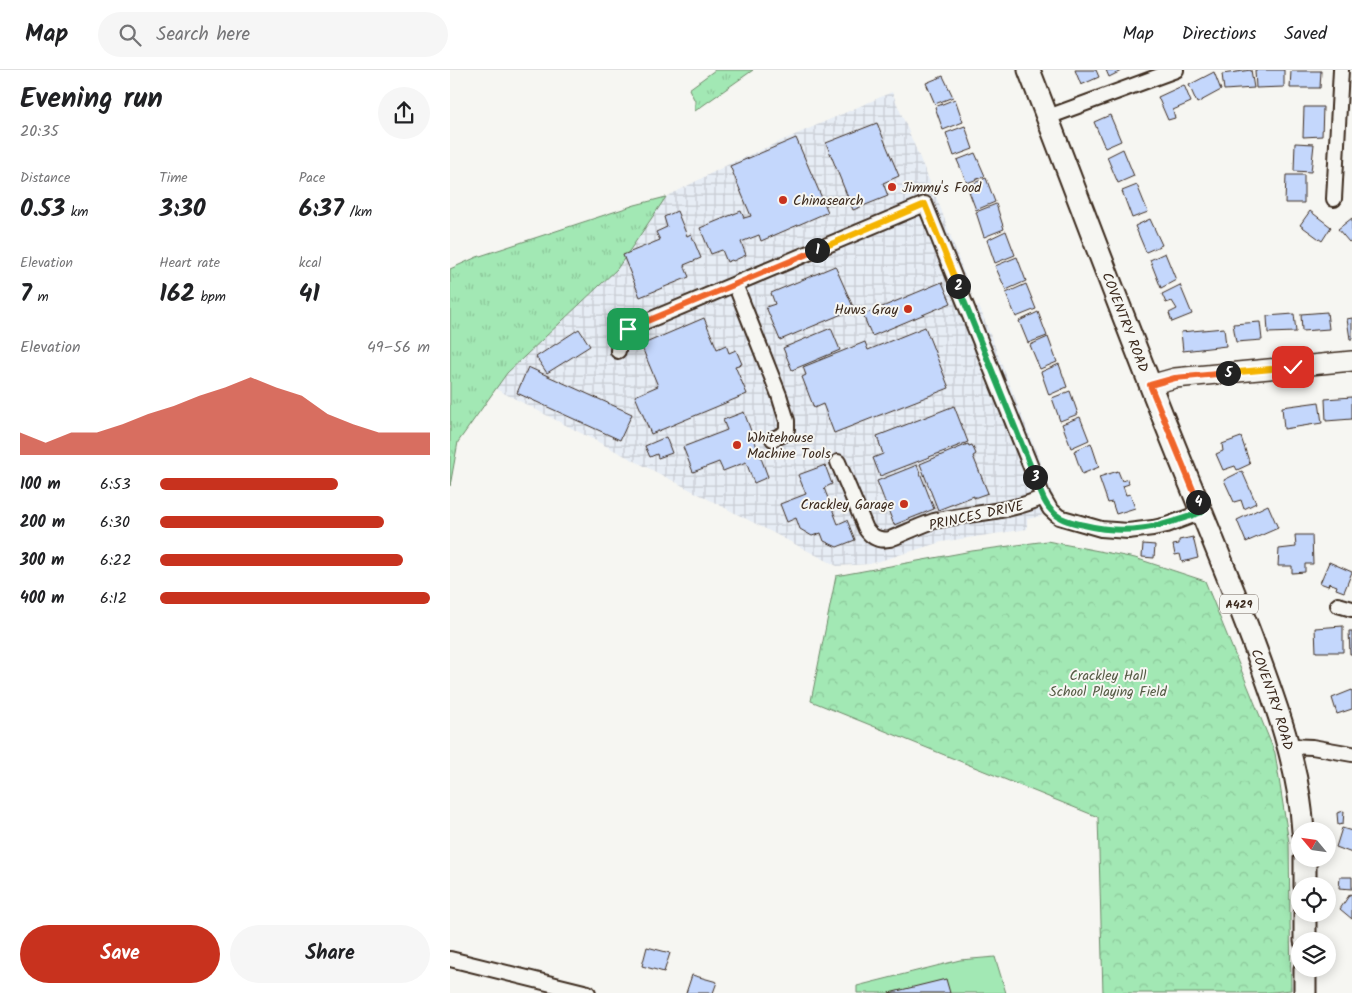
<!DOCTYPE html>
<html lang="en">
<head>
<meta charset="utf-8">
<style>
	:root { --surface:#fff; --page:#f6f6f6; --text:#202124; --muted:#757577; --line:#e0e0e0; --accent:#c8321e }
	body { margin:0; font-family:Kalam,sans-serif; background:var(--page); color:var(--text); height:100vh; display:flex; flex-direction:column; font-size:19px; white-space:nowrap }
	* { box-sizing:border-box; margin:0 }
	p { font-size:16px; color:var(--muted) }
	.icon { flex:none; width:28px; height:28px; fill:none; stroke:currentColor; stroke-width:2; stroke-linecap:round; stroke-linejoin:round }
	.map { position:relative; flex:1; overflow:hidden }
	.drawer { display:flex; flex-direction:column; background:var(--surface); width:450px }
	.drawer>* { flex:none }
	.needle { width:32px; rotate:299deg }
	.buttons { position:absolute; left:841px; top:752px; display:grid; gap:10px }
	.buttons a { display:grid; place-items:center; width:45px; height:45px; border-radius:50%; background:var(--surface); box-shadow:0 2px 12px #0003; font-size:25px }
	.pin { position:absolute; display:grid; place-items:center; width:42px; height:42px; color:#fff; margin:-21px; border-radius:10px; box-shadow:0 2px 8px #0006 }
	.km { position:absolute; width:25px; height:25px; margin:-12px; border-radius:50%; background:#222; color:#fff; font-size:14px; line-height:25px; text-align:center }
	.round { display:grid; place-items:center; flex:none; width:52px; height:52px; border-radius:26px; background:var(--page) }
	.headline { display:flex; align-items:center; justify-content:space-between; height:85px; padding:0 20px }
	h1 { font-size:28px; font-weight:600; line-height:38px }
	.metrics { display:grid; grid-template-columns:repeat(3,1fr); gap:8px; height:85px; padding:5px 20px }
	.metrics div { display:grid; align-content:center }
	.metrics b { font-size:25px; font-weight:600 }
	.metrics small { font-size:14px; font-weight:400 }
	.metrics p { font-size:14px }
	.chart { height:140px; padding:10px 20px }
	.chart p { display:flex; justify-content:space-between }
	.chart svg { width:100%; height:90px; margin-top:5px; fill:var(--accent); opacity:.7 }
	.button { display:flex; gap:10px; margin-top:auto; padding:10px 20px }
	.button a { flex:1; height:58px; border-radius:30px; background:var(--accent); color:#fff; font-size:20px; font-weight:600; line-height:58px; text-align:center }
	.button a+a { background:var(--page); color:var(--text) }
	ul { padding:0 20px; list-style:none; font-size:16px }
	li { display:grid; grid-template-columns:80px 60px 1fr; align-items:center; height:38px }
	li i { height:12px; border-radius:6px; background:var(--accent) }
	header { display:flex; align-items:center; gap:30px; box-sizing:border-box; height:70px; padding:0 25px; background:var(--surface); border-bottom:1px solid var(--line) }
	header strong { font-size:24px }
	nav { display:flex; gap:28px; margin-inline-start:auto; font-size:18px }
	.search { width:350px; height:45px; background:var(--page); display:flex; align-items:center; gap:12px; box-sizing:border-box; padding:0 18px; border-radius:28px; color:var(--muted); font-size:19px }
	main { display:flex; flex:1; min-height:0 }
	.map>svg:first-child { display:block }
	.industrial { fill:url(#industrial-grid) }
	.grass { fill:url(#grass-tufts); stroke:#6e8969 }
	.park { fill:url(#park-crowns); stroke:#6e8969 }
	.garden { fill:#a2e8b4; stroke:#6e8969 }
	.building { fill:#c4d7fc; stroke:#3b2a1e }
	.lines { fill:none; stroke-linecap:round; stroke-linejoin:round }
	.street-casing { stroke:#3b2a1e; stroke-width:18 }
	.secondary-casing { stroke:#3b2a1e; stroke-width:22 }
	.primary-casing { stroke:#3b2a1e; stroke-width:25 }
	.street { stroke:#f6f6f2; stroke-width:14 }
	.secondary { stroke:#f6f6f2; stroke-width:19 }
	.primary { stroke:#f6f6f2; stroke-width:21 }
	.split-1-casing { stroke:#fff; stroke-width:10 }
	.split-2-casing { stroke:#fff; stroke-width:10 }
	.split-3-casing { stroke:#fff; stroke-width:10 }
	.split-4-casing { stroke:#fff; stroke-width:10 }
	.split-5-casing { stroke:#fff; stroke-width:10 }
	.split-6-casing { stroke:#fff; stroke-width:10 }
	.split-1 { stroke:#f0652b; stroke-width:6 }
	.split-2 { stroke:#f5b400; stroke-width:6 }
	.split-3 { stroke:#22a559; stroke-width:6 }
	.split-4 { stroke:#22a559; stroke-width:6 }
	.split-5 { stroke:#f0652b; stroke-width:6 }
	.split-6 { stroke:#f5b400; stroke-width:6 }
	.poi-dot { fill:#c8321e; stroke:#f6f6f2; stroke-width:2 }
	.labels { text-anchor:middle; stroke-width:4; stroke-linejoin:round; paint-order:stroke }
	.shield { fill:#f6f6f2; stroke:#73675e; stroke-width:1 }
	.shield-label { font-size:12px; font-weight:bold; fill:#3b2a1e }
	.poi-label { font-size:14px; fill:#3b2a1e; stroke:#f6f6f2; text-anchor:start }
	.street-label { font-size:14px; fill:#3b2a1e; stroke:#f6f6f2 }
	.park-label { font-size:14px; fill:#555a44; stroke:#f6f6f2 }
</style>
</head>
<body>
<header>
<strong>Map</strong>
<div class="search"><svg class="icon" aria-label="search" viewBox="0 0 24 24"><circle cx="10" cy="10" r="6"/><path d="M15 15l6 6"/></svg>Search here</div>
<nav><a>Map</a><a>Directions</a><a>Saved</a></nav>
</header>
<main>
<section class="drawer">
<div class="headline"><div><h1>Evening run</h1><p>20:35</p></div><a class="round"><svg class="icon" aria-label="share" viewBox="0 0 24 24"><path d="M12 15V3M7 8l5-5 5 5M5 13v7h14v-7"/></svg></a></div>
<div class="metrics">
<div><p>Distance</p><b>0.53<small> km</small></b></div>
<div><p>Time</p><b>3:30</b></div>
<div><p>Pace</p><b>6:37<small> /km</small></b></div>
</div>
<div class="metrics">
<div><p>Elevation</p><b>7<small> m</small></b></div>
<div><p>Heart rate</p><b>162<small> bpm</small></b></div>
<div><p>kcal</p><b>41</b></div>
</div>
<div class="chart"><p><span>Elevation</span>49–56 m</p>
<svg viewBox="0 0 160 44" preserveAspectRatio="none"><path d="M0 44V33L10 38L20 33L30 33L40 29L50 24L60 20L70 15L80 11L90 6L100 11L110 15L120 24L130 29L140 33L150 33L160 33V44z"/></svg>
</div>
<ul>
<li><b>100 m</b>6:53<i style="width:66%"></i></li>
<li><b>200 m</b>6:30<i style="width:83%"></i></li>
<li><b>300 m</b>6:22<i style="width:90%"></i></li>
<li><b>400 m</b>6:12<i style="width:100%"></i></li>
</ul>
<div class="button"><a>Save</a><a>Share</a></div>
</section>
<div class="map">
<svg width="902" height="923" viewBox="0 0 902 923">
	<defs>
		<pattern id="industrial-grid" width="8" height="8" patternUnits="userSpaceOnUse" patternTransform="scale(1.25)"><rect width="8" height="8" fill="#e7edf5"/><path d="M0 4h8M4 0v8" fill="none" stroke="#c7cbd2"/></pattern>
		<pattern id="grass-tufts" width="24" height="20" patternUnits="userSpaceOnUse" patternTransform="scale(1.25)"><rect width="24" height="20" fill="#a2e8b4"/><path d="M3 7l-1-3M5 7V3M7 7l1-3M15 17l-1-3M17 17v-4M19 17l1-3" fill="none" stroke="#8cc79a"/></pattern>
		<pattern id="park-crowns" width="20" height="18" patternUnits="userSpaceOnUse" patternTransform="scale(1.25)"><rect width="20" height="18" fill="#a2e8b4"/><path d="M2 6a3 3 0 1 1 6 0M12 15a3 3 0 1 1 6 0" fill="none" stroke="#8cc79a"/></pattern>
	</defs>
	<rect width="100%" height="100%" fill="#f6f6f2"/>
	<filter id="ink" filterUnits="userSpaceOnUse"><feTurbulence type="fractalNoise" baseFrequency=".02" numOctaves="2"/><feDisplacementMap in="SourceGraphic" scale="10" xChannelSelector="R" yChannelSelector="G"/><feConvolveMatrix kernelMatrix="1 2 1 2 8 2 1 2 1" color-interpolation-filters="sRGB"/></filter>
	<g filter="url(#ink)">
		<path class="industrial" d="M 442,22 L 488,131 L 526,237 L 529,236 L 603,425 L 591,446 L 577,449 L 577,459 L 491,472 L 420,494 L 387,496 L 46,319 L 57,303 L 167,199 L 216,127 L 279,94 Z"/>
		<path class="grass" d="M 265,0 L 303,0 L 245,41 L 245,31 L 239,19 Z
			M 216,127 L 167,199 L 57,303 L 8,372 L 0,416 L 0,199 L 27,187 L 185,135 Z"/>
		<path class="park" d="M 597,471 L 685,488 L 755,511 L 825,683 L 839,773 L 841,920 L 814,923 L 653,923 L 648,747 L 361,631 L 386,506 L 522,481 Z"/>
		<path class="garden" d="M 545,887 L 556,923 L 407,923 L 407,916 L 510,890 Z"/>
		<path class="building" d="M 625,0 L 646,0 L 649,7 L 631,15 Z
			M 656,0 L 673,0 L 659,7 Z
			M 801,0 L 804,18 L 774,20 L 772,4 Z
			M 805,0 L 834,0 L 834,17 L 806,18 Z
			M 841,1 L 871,1 L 870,18 L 840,18 Z
			M 764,2 L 771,20 L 747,33 L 739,15 Z
			M 493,6 L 503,27 L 485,34 L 476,13 Z
			M 734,15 L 741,32 L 723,40 L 725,48 L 718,50 L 708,27 Z
			M 505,29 L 513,52 L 493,60 L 485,37 Z
			M 854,37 L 873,37 L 872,66 L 853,67 Z
			M 660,45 L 671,71 L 655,78 L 644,52 Z
			M 427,53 L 449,106 L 433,113 L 438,126 L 403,140 L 376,73 Z
			M 515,56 L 523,79 L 504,86 L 496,63 Z
			M 346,68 L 378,142 L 311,171 L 309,165 L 291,172 L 296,185 L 283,191 L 282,190 L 277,192 L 272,180 L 261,184 L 250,158 L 291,141 L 294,148 L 301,146 L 280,96 Z
			M 845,73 L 864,74 L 861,102 L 844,101 Z
			M 673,79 L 684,106 L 668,113 L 657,87 Z
			M 525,83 L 535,106 L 517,113 L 507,90 Z
			M 836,105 L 854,105 L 854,133 L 835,133 Z
			M 536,108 L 545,132 L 526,140 L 517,116 Z
			M 687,115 L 698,142 L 682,148 L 672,121 Z
			M 546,134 L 554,159 L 534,167 L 526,142 Z
			M 227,141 L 237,166 L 241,164 L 251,188 L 234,195 L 239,207 L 190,227 L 173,185 L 210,170 L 206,162 L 217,157 L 214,147 Z
			M 860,141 L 881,157 L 872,171 L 850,155 Z
			M 902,148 L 902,170 L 899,172 L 888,159 Z
			M 700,149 L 712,175 L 696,182 L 685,156 Z
			M 556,161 L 565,185 L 545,193 L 537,170 Z
			M 715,183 L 726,210 L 711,218 L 700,190 Z
			M 567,187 L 576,211 L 556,220 L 545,196 Z
			M 385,196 L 404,239 L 330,270 L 316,237 L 325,234 L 321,223 Z
			M 492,212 L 501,233 L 422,266 L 413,245 Z
			M 576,214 L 586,239 L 566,247 L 556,223 Z
			M 730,215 L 742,244 L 722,252 L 719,243 L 727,239 L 722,231 L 716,233 L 712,224 Z
			M 588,242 L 597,266 L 578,273 L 569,251 Z
			M 877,242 L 879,259 L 852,261 L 851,244 Z
			M 844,244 L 846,262 L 818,263 L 817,246 Z
			M 254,248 L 267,279 L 276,275 L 279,283 L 286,280 L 292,294 L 285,296 L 297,324 L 201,364 L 185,326 L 208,316 L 191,275 Z
			M 902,248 L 902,269 L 900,269 L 897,249 Z
			M 810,252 L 812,270 L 786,272 L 783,254 Z
			M 475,257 L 499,318 L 384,363 L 373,334 L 364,338 L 352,307 L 356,305 L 353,297 L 415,272 L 418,280 Z
			M 381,258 L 390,280 L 342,300 L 333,278 Z
			M 774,258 L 776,276 L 733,281 L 731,262 Z
			M 129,259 L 140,276 L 97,303 L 86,287 Z
			M 598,267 L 607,292 L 590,299 L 580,275 Z
			M 609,294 L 617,317 L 599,325 L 591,302 Z
			M 78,297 L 182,344 L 170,370 L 67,323 Z
			M 620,321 L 628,344 L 610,351 L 602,328 Z
			M 902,327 L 902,349 L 876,351 L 875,329 Z
			M 869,332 L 872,353 L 834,359 L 832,337 Z
			M 504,336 L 518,372 L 430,406 L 423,388 L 433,384 L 427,366 Z
			M 294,342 L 318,407 L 304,413 L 296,392 L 273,401 L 269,392 L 243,402 L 233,377 L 277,360 L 273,350 Z
			M 630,347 L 639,370 L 621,378 L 612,354 Z
			M 216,367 L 222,383 L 208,388 L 207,384 L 200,387 L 195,376 Z
			M 791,367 L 800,394 L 787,400 L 785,396 L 773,400 L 766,384 L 773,381 L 772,374 Z
			M 641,373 L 649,397 L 632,404 L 624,381 Z
			M 518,374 L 519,376 L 522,375 L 526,384 L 523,386 L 538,423 L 524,428 L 524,426 L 488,440 L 470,394 Z
			M 375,395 L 382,414 L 374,418 L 388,454 L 397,450 L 405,470 L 387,477 L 374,471 L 371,463 L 362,466 L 350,459 L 346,448 L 337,452 L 330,434 L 356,424 L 348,405 Z
			M 467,395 L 484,439 L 444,455 L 427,411 Z
			M 668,401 L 672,411 L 678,409 L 679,414 L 673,416 L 676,425 L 680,424 L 685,438 L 666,444 L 662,432 L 658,433 L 649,407 Z
			M 792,401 L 806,433 L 794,439 L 791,430 L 784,432 L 774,410 Z
			M 818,435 L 828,458 L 796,472 L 787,450 Z
			M 845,465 L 862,465 L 863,494 L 855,494 L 855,502 L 842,503 L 842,496 L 828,496 L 829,479 L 846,477 Z
			M 743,467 L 748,488 L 732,492 L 730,484 L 725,485 L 723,475 L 729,474 L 729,470 Z
			M 693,474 L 705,475 L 704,488 L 692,487 Z
			M 879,492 L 902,502 L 894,522 L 886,519 L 887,516 L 879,513 L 878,516 L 870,513 Z
			M 893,556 L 893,582 L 866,582 L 865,558 Z
			M 899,561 L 902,561 L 902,584 L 900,584 Z
			M 902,620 L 902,639 L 887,644 L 882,628 Z
			M 894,741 L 893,754 L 888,755 L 887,743 Z
			M 892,758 L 902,761 L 902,783 L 886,777 Z
			M 890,807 L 902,807 L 902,819 L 889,818 Z
			M 900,824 L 902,825 L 902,849 L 890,839 Z
			M 197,877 L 220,883 L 214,902 L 192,896 Z
			M 242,905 L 267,912 L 263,923 L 236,923 Z
			M 496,909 L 500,923 L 439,923 Z"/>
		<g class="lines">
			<defs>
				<path id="street" d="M 598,47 L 726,0
					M 884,129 L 891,0
					M 285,214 L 329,325 L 337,351 L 337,359 L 334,364 L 323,369
					M 168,281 L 169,269 L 178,259 L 475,134 L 593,427 L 600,439 L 609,447 L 651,459 L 678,461 L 703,458 L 717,455 L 752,442
					M 388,392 L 416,459 C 422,468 430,471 440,469 C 455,463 469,456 484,451 C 520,442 558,444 593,427
					M 888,535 L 902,539
					M 838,676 L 862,677 L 902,684
					M 0,889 L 138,923"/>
				<path id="secondary" d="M 700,315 L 725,308 L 902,291"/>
				<g id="primary">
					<path id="s1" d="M 579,0 C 629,129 677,259 729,387 C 754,448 779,508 802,569 C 825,631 849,695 853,761"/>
					<path d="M 855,789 L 855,816"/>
					<path d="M 855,871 L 855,844"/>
					<path d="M 855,899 L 855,923"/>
				</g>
			</defs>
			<use href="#street" class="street-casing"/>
			<use href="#secondary" class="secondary-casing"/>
			<use href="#primary" class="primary-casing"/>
			<use href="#street" class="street"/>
			<use href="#secondary" class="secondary"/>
			<use href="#primary" class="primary"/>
		</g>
	</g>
	<g class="lines" filter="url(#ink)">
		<defs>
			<path id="split-1" d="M 178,259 L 367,180"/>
			<path id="split-2" d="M 367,180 L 475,134 L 508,216"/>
			<path id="split-3" d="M 508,216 L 585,407"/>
			<path id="split-4" d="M 585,407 C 590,420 594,435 605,444 C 613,451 625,453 634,455 C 678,466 710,457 752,442 L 748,432"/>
			<path id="split-5" d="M 748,432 L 700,315 L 725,308 L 778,303"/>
			<path id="split-6" d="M 778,303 L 843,297"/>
		</defs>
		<use href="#split-1" class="split-1-casing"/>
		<use href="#split-2" class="split-2-casing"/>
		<use href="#split-3" class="split-3-casing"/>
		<use href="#split-4" class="split-4-casing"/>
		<use href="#split-5" class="split-5-casing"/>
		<use href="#split-6" class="split-6-casing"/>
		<use href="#split-1" class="split-1"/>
		<use href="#split-2" class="split-2"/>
		<use href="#split-3" class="split-3"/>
		<use href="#split-4" class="split-4"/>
		<use href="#split-5" class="split-5"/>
		<use href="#split-6" class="split-6"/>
	</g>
	<g class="poi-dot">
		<circle cx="442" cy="117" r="5"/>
		<circle cx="333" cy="130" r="5"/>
		<circle cx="458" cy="239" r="5"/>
		<circle cx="287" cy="375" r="5"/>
		<circle cx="454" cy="434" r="5"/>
	</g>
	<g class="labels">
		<rect class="shield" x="770" y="524.5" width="38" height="19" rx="4"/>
		<g class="shield-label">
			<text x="789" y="538">A429</text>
		</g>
		<g class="poi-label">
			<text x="452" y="122">Jimmy's Food</text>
			<text x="343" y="135">Chinasearch</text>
			<text x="448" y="244" text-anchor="end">Huws Gray</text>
			<text x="297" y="372">Whitehouse<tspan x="297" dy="16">Machine Tools</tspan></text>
			<text x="444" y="439" text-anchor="end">Crackley Garage</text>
		</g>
		<g class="street-label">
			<text dy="5" stroke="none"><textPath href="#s1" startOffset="270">COVENTRY ROAD</textPath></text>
			<text transform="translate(526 445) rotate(-12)" y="5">PRINCES DRIVE</text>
			<text dy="5" stroke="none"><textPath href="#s1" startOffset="675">COVENTRY ROAD</textPath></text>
		</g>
		<g class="park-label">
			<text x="658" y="610">Crackley Hall<tspan x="658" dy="16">School Playing Field</tspan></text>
		</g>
	</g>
</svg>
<div class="buttons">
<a><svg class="needle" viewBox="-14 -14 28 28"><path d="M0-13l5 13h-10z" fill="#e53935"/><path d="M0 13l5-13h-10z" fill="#757577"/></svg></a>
<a><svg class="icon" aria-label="locate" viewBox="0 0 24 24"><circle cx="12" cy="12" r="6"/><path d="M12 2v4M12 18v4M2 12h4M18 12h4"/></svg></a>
<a><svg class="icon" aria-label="layers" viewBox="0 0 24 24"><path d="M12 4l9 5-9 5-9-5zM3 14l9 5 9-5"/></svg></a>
</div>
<div class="pin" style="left:178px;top:259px;background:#1e9e55"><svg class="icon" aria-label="arrive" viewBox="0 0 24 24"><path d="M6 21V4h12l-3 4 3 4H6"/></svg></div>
<div class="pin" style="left:843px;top:297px;background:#d93025"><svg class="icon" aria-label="check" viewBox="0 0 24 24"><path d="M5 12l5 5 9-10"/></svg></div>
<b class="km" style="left:367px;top:180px">1</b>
<b class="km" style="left:508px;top:216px">2</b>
<b class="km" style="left:585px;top:407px">3</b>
<b class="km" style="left:748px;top:432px">4</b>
<b class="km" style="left:778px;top:303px">5</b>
</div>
</main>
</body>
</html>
